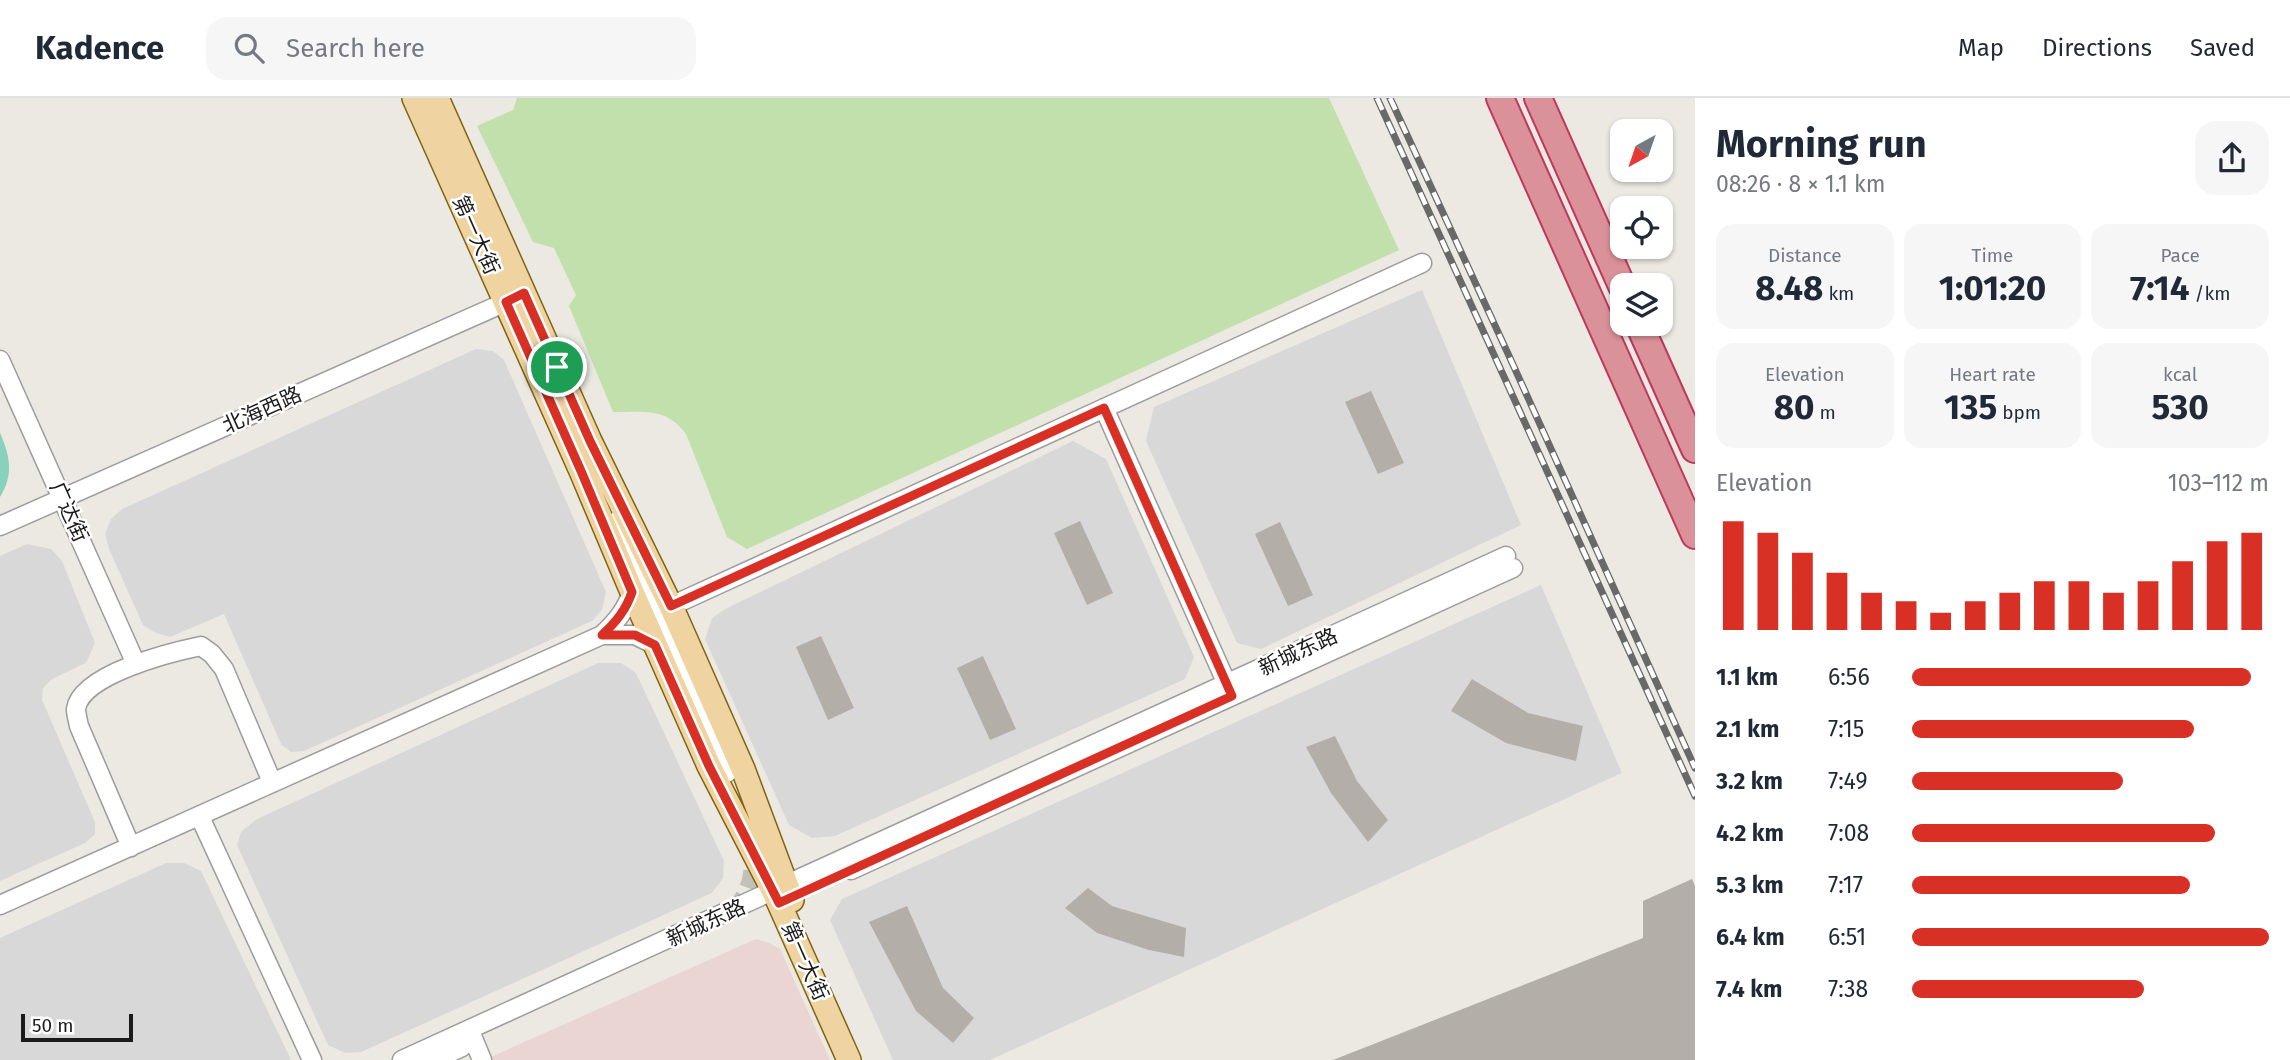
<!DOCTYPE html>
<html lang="en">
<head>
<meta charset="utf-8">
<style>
	:root { --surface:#fff; --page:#f6f6f7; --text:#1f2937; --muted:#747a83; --line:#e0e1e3; --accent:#d93025 }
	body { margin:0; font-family:"Fira Sans","Noto Sans SC",sans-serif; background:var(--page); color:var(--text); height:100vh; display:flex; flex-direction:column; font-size:26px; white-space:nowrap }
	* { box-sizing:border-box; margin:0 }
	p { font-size:23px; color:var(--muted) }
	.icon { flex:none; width:38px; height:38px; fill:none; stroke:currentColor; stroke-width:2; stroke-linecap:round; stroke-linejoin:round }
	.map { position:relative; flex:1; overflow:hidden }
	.drawer { display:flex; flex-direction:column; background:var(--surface); width:595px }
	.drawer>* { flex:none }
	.needle { width:46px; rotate:220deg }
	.buttons { position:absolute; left:1610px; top:21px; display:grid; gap:14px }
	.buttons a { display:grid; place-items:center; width:63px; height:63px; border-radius:14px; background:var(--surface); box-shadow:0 2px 5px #0004; font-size:35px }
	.scale { position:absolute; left:21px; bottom:18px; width:112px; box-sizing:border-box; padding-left:7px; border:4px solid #1b1b1b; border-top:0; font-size:19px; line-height:24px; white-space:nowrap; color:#1b1b1b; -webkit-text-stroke:5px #fff; paint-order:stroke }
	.pin { position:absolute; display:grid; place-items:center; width:60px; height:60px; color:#fff; margin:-30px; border:4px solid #fff; border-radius:50%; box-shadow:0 2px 7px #0007 }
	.round { display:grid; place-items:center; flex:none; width:74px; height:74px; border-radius:21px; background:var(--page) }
	.summary { display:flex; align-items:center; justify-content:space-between; height:119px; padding:0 21px }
	h1 { font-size:38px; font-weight:700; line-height:52px }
	.figures { display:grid; grid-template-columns:repeat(3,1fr); gap:10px; height:119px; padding:7px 21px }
	.figures div { display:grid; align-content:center; border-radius:18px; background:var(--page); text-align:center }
	.figures b { font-size:35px; font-weight:700 }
	.figures small { font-size:19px; font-weight:400 }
	.figures p { font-size:19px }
	.chart { height:196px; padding:14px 21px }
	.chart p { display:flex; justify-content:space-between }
	.chart svg { width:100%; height:126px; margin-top:7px; stroke:var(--accent); stroke-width:6 }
	ul { padding:0 21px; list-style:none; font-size:23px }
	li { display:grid; grid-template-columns:112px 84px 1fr; align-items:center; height:52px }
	li i { height:18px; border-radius:9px; background:var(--accent) }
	header { display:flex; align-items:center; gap:42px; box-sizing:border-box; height:98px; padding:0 35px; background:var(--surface); border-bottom:2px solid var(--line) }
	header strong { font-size:33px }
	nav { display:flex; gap:38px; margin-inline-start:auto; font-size:24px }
	.search { width:490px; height:63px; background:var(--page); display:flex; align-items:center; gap:18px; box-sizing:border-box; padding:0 24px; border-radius:21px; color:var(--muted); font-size:26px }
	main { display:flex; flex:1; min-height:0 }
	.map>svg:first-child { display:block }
	.residential { fill:#d9d8d8 }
	.commercial { fill:#ead5d2 }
	.grass { fill:#c1e0ac }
	.pitch { fill:#88d1bb }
	.building { fill:#b4aea8 }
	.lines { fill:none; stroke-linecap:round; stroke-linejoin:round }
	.minor-tunnel { stroke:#c1c0b9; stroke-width:18; stroke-dasharray:18 9; stroke-linecap:butt }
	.minor-casing { stroke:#9c9c9c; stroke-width:21 }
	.major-casing { stroke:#806412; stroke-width:26 }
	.highway-casing { stroke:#bf385b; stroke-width:30 }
	.minor { stroke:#fff; stroke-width:18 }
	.major { stroke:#efd4a2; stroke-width:23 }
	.highway { stroke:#da9199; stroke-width:26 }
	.rail-casing { stroke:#696969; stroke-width:7 }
	.rail { stroke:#fff; stroke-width:4.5; stroke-dasharray:13; stroke-linecap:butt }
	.route-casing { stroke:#fff; stroke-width:14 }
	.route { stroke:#d93025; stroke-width:9 }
	.labels { text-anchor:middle; stroke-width:5; stroke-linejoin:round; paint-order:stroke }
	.street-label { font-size:21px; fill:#1b1b1b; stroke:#fff }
</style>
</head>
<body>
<header>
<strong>Kadence</strong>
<div class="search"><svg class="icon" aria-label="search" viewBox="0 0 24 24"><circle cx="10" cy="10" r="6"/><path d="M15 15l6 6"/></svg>Search here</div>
<nav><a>Map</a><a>Directions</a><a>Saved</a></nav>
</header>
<main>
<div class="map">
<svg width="1695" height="962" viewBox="0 0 1695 962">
	<rect width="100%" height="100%" fill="#ebe9e1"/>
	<path class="residential" d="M 1422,192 L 1521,427 L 1261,551 L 1237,545 L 1146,343 L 1154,309 Z
		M 476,251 L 493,253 L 504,262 L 606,494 L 602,512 L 592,523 L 304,653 L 291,654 L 281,646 L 224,516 L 170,539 L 154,534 L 143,527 L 109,451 L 105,436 L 111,421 L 122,411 Z
		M 1073,343 L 1106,361 L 1194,559 L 1185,581 L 835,738 L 812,740 L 789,727 L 705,541 L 712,520 L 725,511 Z
		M 27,446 L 51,451 L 62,463 L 95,545 L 86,565 L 52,581 L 43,590 L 42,602 L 95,724 L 95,736 L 85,745 L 0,783 L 0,458 Z
		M 1541,487 L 1622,675 L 990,962 L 893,962 L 830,822 L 842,801 Z
		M 598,565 L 621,565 L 636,575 L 724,763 L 723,780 L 712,795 L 361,954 L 345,955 L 328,947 L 237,747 L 241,734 L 257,721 Z
		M 166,765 L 184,765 L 201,773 L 291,962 L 0,962 L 0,840 Z"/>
	<path class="commercial" d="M 756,841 L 769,845 L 780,851 L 830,962 L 484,962 Z"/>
	<path class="grass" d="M 517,0 L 1329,0 L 1399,152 L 747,451 L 727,439 L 686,336 C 667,309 643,314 613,314 L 569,208 L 576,197 L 554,150 L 533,144 L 477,28 L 513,12 Z"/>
	<path class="pitch" d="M 0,335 C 10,358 14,376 0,399 Z"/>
	<path class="building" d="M 1371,293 L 1404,365 L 1378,376 L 1345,304 Z
		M 1080,423 L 1113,495 L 1087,507 L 1054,435 Z
		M 1280,424 L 1313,497 L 1288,508 L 1255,436 Z
		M 821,538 L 854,610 L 828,622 L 796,549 Z
		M 983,558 L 1016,631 L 990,642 L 957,570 Z
		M 1472,581 L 1528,615 L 1583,628 L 1576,663 L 1506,645 L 1451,613 Z
		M 1335,638 L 1357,683 L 1388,722 L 1368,744 L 1331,695 L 1306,649 Z
		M 1692,781 L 1695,788 L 1695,962 L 1333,962 L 1643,840 L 1643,803 Z
		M 1088,790 L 1112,808 L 1186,830 L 1184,859 L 1149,852 L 1097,835 L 1065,810 Z
		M 907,808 L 943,890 L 974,920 L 953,945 L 916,913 L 869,824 Z"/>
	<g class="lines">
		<path class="minor-tunnel" d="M 733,812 C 750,797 754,777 753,755"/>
		<defs>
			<path id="minor" d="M 0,262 L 136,566
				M 1104,310 L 1231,595
				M 619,421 L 650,501 L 727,675
				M 0,428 L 515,200
				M 671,508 L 1422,165
				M 602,537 L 635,537 L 655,547
				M 200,719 L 312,962
				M 131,749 L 79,628 C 78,623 76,616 76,611 C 81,576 172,554 201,548 L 212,556 L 224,571 L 272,684
				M 851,772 L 1513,470
				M 0,807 L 602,537 C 616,524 626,512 632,494
				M 470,933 L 482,962
				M 402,962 L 1506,458
				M 434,962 L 462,949"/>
			<path id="major" d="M 414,0 L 581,373 L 632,494 L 709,668 L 774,794 L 849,962
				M 437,0 L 590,343 L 671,508 L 743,671 L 792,802"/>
			<path id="highway" d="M 1500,0 L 1695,437
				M 1538,0 L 1622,188
				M 1639,226 L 1695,351"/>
		</defs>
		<use href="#minor" class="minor-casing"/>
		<use href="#major" class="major-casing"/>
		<use href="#highway" class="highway-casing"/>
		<use href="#minor" class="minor"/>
		<use href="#major" class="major"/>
		<use href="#highway" class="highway"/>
		<defs>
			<path id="rail" d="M 1377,0 L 1695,698
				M 1390,0 L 1510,260 L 1695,670"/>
		</defs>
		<use href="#rail" class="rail-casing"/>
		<use href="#rail" class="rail"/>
	</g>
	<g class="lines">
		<defs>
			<path id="route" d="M 524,195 L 590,343 L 671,508 L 1104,310 L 1232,598 L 779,805 L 709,668 L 655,547 L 635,537 L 602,537 C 616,524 626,512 632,494 L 581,373 L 506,204 Z"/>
		</defs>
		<use href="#route" class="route-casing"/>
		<use href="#route" class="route"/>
	</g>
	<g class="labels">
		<g class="street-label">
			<text transform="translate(476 137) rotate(66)" y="7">第一大街</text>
			<text transform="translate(262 312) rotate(-24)" y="7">北海西路</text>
			<text transform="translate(69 414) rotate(66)" y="7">广达街</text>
			<text transform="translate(1298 554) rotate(-25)" y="7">新城东路</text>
			<text transform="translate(706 825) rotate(-25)" y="7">新城东路</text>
			<text transform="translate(805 863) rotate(66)" y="7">第一大街</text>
		</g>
	</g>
</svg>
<div class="buttons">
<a><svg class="needle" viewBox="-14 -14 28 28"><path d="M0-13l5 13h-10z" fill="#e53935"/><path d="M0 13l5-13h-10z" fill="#747a83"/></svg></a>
<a><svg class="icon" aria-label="locate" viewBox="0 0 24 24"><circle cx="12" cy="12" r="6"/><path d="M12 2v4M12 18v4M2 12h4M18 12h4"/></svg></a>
<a><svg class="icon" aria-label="layers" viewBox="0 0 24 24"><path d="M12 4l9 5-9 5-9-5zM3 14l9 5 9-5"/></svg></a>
</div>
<div class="scale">50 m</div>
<div class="pin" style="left:557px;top:269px;background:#1e9e55"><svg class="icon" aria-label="arrive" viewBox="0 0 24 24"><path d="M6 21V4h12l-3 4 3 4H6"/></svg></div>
</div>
<section class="drawer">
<div class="summary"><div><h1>Morning run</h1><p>08:26 · 8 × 1.1 km</p></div><a class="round"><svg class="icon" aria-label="share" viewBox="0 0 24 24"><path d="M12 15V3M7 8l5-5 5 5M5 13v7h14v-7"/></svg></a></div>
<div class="figures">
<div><p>Distance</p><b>8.48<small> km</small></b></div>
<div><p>Time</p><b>1:01:20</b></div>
<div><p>Pace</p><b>7:14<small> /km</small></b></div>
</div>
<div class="figures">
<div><p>Elevation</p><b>80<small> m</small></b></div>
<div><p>Heart rate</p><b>135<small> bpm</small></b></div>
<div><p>kcal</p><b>530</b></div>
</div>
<div class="chart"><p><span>Elevation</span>103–112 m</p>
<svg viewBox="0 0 160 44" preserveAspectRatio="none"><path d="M5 44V6M15 44V10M25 44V17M35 44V24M45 44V31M55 44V34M65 44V38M75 44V34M85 44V31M95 44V27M105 44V27M115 44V31M125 44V27M135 44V20M145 44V13M155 44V10"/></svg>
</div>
<ul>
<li><b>1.1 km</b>6:56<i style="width:95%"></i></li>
<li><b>2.1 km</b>7:15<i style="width:79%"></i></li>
<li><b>3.2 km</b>7:49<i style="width:59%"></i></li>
<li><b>4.2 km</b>7:08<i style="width:85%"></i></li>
<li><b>5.3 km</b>7:17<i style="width:78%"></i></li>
<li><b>6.4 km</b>6:51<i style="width:100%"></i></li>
<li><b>7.4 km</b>7:38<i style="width:65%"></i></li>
</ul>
</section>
</main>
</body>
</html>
